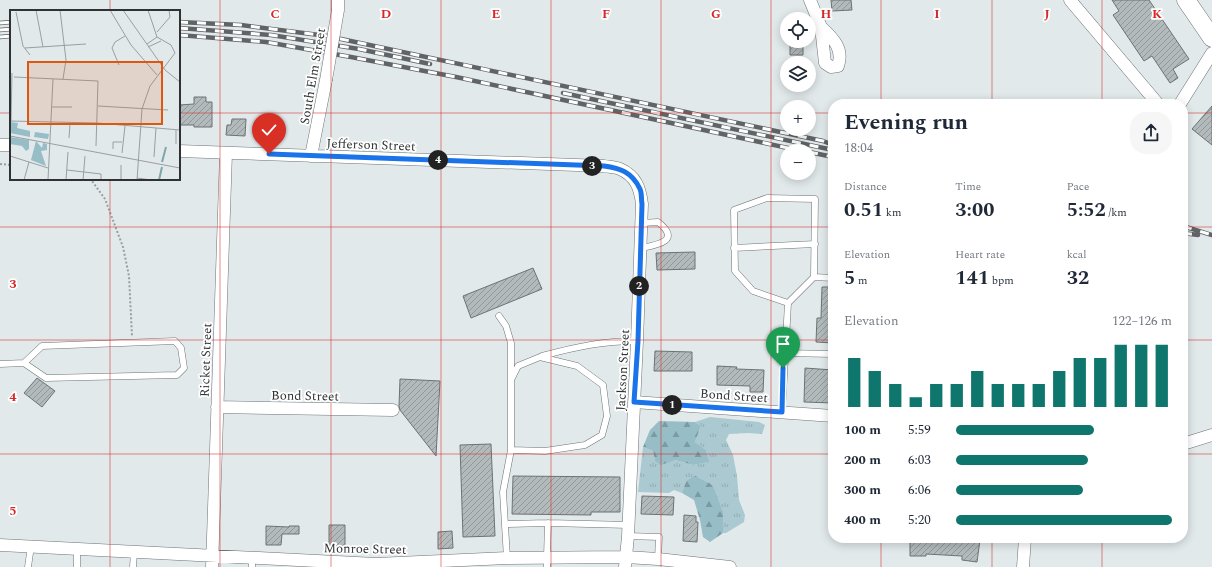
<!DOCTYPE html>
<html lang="en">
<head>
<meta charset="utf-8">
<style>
	:root { --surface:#fff; --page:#f6f6f7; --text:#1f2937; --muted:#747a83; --accent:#0f766e }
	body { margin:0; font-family:Spectral,serif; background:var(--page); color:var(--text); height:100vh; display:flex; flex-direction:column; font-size:15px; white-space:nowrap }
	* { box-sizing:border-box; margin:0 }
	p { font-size:13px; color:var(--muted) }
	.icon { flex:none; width:22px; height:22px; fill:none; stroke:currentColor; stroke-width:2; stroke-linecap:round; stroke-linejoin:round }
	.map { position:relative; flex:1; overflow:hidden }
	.details { position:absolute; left:828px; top:99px; width:360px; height:444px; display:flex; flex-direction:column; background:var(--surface); border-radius:16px; box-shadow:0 2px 10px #0003 }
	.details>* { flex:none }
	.controls { position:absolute; left:780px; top:12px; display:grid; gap:8px }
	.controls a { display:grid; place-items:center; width:36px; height:36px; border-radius:50%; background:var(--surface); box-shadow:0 2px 10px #0003; font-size:20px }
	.pin { position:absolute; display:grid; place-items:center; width:34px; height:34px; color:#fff; margin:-41px -17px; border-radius:50% 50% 50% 0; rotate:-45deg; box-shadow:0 0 4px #0007 }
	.pin .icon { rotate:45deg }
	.km { position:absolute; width:20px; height:20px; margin:-10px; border-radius:50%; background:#222; color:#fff; font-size:11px; line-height:20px; text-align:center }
	.round { display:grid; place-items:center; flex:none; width:42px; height:42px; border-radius:16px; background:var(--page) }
	.headline { display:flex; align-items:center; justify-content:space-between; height:68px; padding:0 16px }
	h1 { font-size:22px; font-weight:700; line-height:30px }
	.metrics { display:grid; grid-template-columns:repeat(3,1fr); gap:6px; height:68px; padding:4px 16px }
	.metrics div { display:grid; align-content:center }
	.metrics b { font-size:20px; font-weight:700 }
	.metrics small { font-size:11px; font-weight:400 }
	.metrics p { font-size:11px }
	.chart { height:112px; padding:8px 16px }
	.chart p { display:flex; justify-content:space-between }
	.chart svg { width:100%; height:72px; margin-top:4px; stroke:var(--accent); stroke-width:6 }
	ul { padding:0 16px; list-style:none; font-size:13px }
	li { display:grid; grid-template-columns:64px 48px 1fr; align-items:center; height:30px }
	li i { height:10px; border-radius:5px; background:var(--accent) }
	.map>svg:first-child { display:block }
	.grass { fill:url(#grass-tufts) }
	.forest { fill:url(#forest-firs) }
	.building { fill:url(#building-hatch); stroke:#6c7374 }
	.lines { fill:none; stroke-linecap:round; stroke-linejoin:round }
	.lane-casing { stroke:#6d7375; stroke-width:7 }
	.street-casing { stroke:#6d7375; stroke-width:13 }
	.secondary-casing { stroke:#6d7375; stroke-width:19 }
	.path { stroke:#989d9e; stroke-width:2; stroke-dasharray:2 2; stroke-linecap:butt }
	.lane { stroke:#fff; stroke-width:6 }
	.street { stroke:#fff; stroke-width:12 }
	.secondary { stroke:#fff; stroke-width:18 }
	.rail-casing { stroke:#616466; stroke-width:4.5 }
	.rail { stroke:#fff; stroke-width:3; stroke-dasharray:9; stroke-linecap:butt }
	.street-bridge-casing { stroke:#6d7375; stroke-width:13; stroke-linecap:butt }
	.street-bridge { stroke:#fff; stroke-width:12 }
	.route-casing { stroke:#fff; stroke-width:8 }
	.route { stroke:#1a73e8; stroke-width:5 }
	.grid { fill:none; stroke:#d62828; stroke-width:1; stroke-opacity:0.55 }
	.labels { text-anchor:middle; stroke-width:3.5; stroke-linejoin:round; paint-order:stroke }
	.street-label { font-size:13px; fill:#2f3132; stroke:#fff }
	.inset-river { fill:none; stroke:#7fa5ad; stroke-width:2 }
	.inset-road { fill:none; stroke:#9a9fa1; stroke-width:1 }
	.view { fill:#df570e; fill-opacity:0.15; stroke:#df570e; stroke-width:2 }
	.inset-edge { fill:none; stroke:#2f3132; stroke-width:2 }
	.grid-label { font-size:13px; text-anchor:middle; font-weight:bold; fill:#d62828; stroke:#fff; stroke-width:3.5; stroke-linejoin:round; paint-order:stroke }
</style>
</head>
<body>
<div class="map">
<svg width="1212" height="567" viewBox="0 0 1212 567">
	<defs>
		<pattern id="grass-tufts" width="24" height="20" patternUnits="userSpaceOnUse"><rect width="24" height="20" fill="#aac9d0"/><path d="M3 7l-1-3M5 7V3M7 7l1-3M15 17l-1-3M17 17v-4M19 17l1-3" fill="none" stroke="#93adb3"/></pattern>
		<pattern id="forest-firs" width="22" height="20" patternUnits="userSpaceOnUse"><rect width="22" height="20" fill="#97bdc6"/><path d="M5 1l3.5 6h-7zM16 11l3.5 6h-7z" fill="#7c9aa1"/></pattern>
		<pattern id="building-hatch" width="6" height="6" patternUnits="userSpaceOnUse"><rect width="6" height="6" fill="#b3babc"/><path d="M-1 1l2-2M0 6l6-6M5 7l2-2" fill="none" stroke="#929899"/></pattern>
	</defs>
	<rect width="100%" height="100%" fill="#e2e9eb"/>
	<path class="grass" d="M 710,417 L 759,422 L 765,425 L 762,434 L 748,433 L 729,434 L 726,440 L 733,455 L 737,476 L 739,500 L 745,515 L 744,522 L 726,533 L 723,533 L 723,511 L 713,485 L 694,475 L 686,481 L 682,493 L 674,490 L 669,493 L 638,492 L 643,447 L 653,451 L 655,461 L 675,460 L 693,465 L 708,462 L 706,450 L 695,442 L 701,426 L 695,422 Z"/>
	<path class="forest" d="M 659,421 L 695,422 L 701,426 L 695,442 L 706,450 L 709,462 L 693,465 L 675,460 L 661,465 L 655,461 L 653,451 L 643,447 L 650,430 Z
		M 694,475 L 713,485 L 723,511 L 723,533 L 710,542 L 703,537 L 700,520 L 694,500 L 682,493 L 686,481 Z"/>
	<path class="building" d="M 831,0 L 851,0 L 852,10 L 832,11 Z
		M 1112,0 L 1149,0 L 1189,59 L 1173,69 L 1178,78 L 1170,83 L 1152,56 L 1144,61 L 1113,15 L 1119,11 Z
		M 790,41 L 803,41 L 803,55 L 790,55 Z
		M 194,97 L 206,97 L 206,102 L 212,102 L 212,127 L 194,127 L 194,125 L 179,125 L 179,105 L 194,104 Z
		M 1212,106 L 1212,145 L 1192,129 Z
		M 232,119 L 246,119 L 245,136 L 226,135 L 227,125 L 231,125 Z
		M 695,252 L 695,269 L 657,270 L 656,253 Z
		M 533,268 L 542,289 L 471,318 L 463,296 Z
		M 822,287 L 833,287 L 833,343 L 816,342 L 817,318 L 821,318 Z
		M 655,351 L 692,352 L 692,371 L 654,371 Z
		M 717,366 L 737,367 L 736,369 L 764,370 L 763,392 L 750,392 L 750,386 L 717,385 Z
		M 805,368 L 833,370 L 833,403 L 804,402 Z
		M 37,378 L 55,391 L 42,407 L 24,393 Z
		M 400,379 L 440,381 L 436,456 L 400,410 L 399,406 Z
		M 491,444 L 495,536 L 463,537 L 460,445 Z
		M 513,476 L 620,477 L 620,512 L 591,512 L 591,515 L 512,514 Z
		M 642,496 L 674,497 L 673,515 L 641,514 Z
		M 684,515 L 696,516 L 696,522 L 698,522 L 697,542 L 683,541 Z
		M 329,525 L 345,525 L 345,547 L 329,546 Z
		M 266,526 L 289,527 L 289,526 L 299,526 L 299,534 L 282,534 L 281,545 L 266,545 Z
		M 452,531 L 453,548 L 438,549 L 438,532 Z
		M 910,538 L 964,538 L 980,540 L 977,562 L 962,560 L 962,556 L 926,554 L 926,556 L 910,556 Z"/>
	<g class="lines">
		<defs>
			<path id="lane" d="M 641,248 C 657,245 682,241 658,222 L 642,223
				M 734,248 L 815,244
				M 788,303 L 753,291 L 735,271 L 734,210 L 767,198 L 815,199 L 814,277
				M 499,316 L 506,326 L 511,343 L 511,450 L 503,492 L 507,558
				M 784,353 L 833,354
				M 542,356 C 575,347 603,341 637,341
				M 0,364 L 24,363 L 46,378 L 177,375 L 184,368 L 181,348 L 175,341 L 42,346 L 24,363
				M 511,380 L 518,366 L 540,357 L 577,366 L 603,385 L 607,416 L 602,435 L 585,445 L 545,451 L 511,450
				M 782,412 L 788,303 L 814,277 L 833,278
				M 505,524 L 548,523 L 629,525
				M 628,536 L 659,537 L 658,559
				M 28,567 L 31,546
				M 77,567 L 77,549
				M 133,567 L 134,552
				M 252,567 L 252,558
				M 547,567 L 547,557 L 548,523"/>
			<path id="street" d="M 810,0 L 821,27
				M 1070,0 L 1158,104
				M 338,10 L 338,0
				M 821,27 C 833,38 844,49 838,66 L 831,67 L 825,63 Z
				M 1180,104 L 1212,53
				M 0,145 L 11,145
				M 179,151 L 604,166 C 609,167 615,167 620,169 C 636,176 640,188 642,204 L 637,341 L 628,536 L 625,567
				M 311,156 L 326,80
				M 634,402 L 833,416
				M 217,407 L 393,410
				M 1183,444 L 1212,435
				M 0,545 L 376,564 L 507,558 L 626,557 L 658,559 L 730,567
				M 212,567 L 226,153
				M 1023,567 L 1025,538"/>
			<path id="secondary" d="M 1186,0 L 1212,38"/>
		</defs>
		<use href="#lane" class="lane-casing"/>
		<use href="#street" class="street-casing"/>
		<use href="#secondary" class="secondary-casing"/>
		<path class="path" d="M 0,164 L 11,165
			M 89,179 L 92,181 L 105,199 L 123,247 L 129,276 L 132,336"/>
		<use href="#lane" class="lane"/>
		<use href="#street" class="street"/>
		<use href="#secondary" class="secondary"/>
		<defs>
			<path id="rail" d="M 179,22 L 241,25 L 327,36 L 823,141 L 833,145
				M 0,23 L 11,22
				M 179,28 L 271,35 L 359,49 L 430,64
				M 0,30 L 11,29
				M 179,35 L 266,42 L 351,57 L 456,77 L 802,151
				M 0,37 L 11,36
				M 563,93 L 833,150
				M 809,152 L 833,157
				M 1183,226 L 1212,235
				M 1183,233 L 1198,235"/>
		</defs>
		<use href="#rail" class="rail-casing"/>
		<use href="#rail" class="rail"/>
		<defs>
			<path id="street-bridge" d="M 326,80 L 338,10"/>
		</defs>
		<use href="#street-bridge" class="street-bridge-casing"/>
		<use href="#street-bridge" class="street-bridge"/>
	</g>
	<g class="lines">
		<defs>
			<path id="route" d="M 269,154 L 604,166 C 620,168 632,172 640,189 C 642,193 641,199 642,204 L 638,341 L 634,402 L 782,412 L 783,368"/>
		</defs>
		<use href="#route" class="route-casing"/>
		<use href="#route" class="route"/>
	</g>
	<path class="grid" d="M 110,0 L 110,11M 220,0 L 220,567M 331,0 L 331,567M 441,0 L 441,567M 551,0 L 551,567M 661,0 L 661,567M 771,0 L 771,567M 881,0 L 881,104M 992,0 L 992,104M 1102,0 L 1102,104M 0,113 L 11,113M 179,113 L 787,113M 809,113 L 833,113M 1183,113 L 1212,113M 110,179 L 110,567M 0,227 L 833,227M 1183,227 L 1212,227M 0,340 L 833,340M 1183,340 L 1212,340M 0,454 L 833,454M 1183,454 L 1212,454M 881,538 L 881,567M 992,538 L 992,567M 1102,538 L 1102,567"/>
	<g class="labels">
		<g class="street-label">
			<text transform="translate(312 76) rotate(-80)" y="5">South Elm Street</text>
			<text transform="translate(371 144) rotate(2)" y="5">Jefferson Street</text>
			<text transform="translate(205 360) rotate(-88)" y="5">Ricket Street</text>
			<text transform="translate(622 370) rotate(-87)" y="5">Jackson Street</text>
			<text transform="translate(305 395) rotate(1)" y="5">Bond Street</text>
			<text transform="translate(734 395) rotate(4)" y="5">Bond Street</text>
			<text transform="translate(365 548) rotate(1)" y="5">Monroe Street</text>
		</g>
	</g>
	<g transform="translate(10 10)">
		<rect width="170" height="170" fill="#e2e9eb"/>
		<path d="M 0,112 L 8,113 L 7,118 L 20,121 L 20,127 L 0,123 ZM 25,122 L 39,124 L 38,129 L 24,127 ZM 0,127 L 19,130 L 19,139 L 16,141 L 12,136 L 0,134 ZM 26,131 L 32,138 L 33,133 L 37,134 L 37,140 L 31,141 L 36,156 L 21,150 Z" fill="#97bdc6"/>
		<path class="inset-river" d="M 152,152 L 156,137M 149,170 L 152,157"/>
		<path class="inset-road" d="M 26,0 L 33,37M 50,0 L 56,50 L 53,69M 100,0 L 121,35 L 147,65M 113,0 L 155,60 L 170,72M 138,0 L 147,27M 6,2 L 13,36 L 20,45M 147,22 L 160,7 L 159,0M 137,34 L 147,27M 138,37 L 151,31M 15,38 L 76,34M 109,55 L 102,38 L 105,32 L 115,26M 4,67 L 88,71 L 86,136M 88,96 L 158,100M 42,97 L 62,97M 0,111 L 87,113 L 170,120M 1,111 L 2,63M 0,126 L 170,158M 59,128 L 60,114M 166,134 L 166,120M 103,139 L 103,132 L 112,132M 112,143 L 115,116M 0,146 L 38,158M 144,147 L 146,118M 57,160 L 91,164 L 91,170M 127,168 L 141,170M 14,170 L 19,152M 38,170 L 43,69M 56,170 L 58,142M 73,170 L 75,146M 111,170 L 111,155M 127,170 L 132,99 L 140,76 L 165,43 L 161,35 L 147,27"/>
		<path class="view" d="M 18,52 L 152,52 L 152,114 L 18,114 Z"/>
		<rect width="170" height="170" class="inset-edge"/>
	</g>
	<g class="grid-label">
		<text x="275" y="18">C</text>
		<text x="386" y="18">D</text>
		<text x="496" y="18">E</text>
		<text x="606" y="18">F</text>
		<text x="716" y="18">G</text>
		<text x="826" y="18">H</text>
		<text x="937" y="18">I</text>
		<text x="1047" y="18">J</text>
		<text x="1157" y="18">K</text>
		<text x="13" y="288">3</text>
		<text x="13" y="401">4</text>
		<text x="13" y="515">5</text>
	</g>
</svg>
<div class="controls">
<a><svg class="icon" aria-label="locate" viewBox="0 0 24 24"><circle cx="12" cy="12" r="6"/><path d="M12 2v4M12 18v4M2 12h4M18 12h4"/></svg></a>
<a><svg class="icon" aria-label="layers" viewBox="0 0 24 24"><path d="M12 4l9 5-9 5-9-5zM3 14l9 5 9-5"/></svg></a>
<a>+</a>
<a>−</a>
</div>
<div class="pin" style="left:783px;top:368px;background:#1e9e55"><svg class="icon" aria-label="arrive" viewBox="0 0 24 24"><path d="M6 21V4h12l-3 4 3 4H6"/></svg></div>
<div class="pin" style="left:269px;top:154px;background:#d93025"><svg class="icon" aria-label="check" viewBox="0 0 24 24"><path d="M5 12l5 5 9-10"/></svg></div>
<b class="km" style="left:672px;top:405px">1</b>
<b class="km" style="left:639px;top:286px">2</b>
<b class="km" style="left:592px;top:166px">3</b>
<b class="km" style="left:438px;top:160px">4</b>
<section class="details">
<div class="headline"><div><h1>Evening run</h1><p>18:04</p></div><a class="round"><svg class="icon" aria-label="share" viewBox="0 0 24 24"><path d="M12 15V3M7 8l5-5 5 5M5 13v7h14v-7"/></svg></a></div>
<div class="metrics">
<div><p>Distance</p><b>0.51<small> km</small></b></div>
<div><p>Time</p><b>3:00</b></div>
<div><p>Pace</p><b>5:52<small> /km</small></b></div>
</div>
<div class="metrics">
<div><p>Elevation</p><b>5<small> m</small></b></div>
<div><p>Heart rate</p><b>141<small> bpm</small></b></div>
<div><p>kcal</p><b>32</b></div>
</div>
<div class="chart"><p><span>Elevation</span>122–126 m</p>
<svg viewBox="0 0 160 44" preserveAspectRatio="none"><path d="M5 44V14M15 44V22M25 44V30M35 44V38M45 44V30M55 44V30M65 44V22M75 44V30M85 44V30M95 44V30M105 44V22M115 44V14M125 44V14M135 44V6M145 44V6M155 44V6"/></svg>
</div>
<ul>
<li><b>100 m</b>5:59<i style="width:64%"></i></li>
<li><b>200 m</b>6:03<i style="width:61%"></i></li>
<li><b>300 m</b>6:06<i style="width:59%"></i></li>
<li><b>400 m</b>5:20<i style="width:100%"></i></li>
</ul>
</section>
</div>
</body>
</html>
